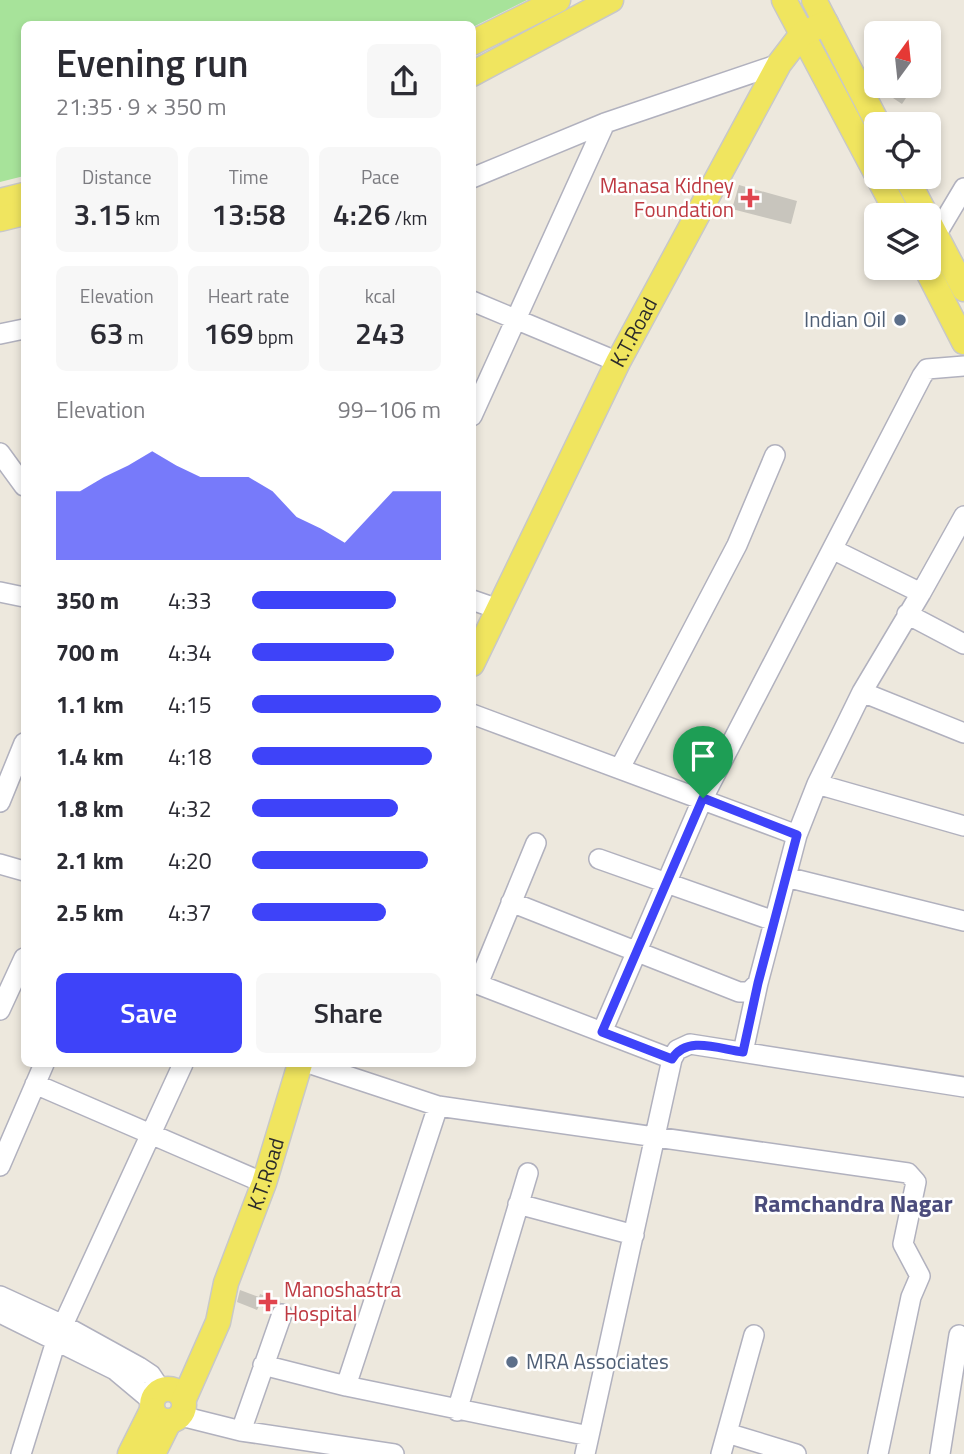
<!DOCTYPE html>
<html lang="en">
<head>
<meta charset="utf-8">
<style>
	:root { --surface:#fff; --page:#f7f7f7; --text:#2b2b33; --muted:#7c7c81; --accent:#3e43f9 }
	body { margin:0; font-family:"Titillium Web",sans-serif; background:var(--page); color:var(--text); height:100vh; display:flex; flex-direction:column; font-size:26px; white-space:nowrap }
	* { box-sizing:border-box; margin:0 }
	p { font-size:23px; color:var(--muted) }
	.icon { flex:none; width:38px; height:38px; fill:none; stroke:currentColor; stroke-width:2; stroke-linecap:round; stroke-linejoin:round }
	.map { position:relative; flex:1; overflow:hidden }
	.side { position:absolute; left:21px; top:21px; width:455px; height:1046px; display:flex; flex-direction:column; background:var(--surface); border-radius:10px; box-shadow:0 4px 10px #0003 }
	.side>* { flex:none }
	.needle { width:46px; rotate:15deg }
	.controls { position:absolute; left:864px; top:21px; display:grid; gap:14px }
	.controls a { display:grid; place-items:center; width:77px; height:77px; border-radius:10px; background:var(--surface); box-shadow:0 4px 10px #0003; font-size:35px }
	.pin { position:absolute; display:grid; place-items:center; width:60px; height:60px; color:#fff; margin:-72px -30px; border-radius:50% 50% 50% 0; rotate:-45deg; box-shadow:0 0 7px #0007 }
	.pin .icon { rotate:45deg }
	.round { display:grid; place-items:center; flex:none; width:74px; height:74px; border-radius:10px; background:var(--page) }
	.headline { display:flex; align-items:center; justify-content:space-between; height:119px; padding:0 35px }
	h1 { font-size:38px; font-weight:600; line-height:52px }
	.figures { display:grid; grid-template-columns:repeat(3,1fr); gap:10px; height:119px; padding:7px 35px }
	.figures div { display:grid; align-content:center; border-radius:10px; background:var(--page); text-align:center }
	.figures b { font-size:30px; font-weight:600 }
	.figures small { font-size:19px; font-weight:400 }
	.figures p { font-size:19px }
	.chart { height:196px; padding:14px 35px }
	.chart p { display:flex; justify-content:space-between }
	.chart svg { width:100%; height:126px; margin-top:7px; fill:var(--accent); opacity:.7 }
	.primary-button { display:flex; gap:14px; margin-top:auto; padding:14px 35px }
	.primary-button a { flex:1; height:80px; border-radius:10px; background:var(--accent); color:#fff; font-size:28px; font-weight:600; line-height:80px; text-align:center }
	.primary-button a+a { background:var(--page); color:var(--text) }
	ul { padding:0 35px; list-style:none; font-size:23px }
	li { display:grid; grid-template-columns:112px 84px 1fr; align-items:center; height:52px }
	li i { height:18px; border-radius:9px; background:var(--accent) }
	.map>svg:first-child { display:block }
	.green { fill:#a7e39a }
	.building { fill:#c8c5bd }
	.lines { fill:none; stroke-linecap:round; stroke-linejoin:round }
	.minor-casing { stroke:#b1b1be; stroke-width:22 }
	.major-casing { stroke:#c8c8c8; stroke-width:27 }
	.minor { stroke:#fff; stroke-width:19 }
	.major { stroke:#f0e55f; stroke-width:24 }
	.route-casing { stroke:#fff; stroke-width:14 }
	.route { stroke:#3e43f9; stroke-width:9 }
	.health-dot { fill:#e0444e; stroke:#fff; stroke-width:2.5 }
	.service-dot { fill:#5c6f8a; stroke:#fff; stroke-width:2.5 }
	.labels { text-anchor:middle; stroke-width:5; stroke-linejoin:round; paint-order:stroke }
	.health-label { font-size:21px; fill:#be3a42; stroke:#fff; text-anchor:end }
	.service-label { font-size:21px; fill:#4e5e75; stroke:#fff; text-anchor:end }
	.street-label { font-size:21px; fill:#2b2b2b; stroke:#fff }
	.quarter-label { font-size:24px; font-weight:bold; fill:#4b4c7c; stroke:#fff }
</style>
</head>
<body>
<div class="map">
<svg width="964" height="1454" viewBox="0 0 964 1454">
	<rect width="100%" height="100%" fill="#ede8dd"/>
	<path class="green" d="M 0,0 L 527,0 L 473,27 L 24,24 L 24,176 L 0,182 Z"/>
	<path class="building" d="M 875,86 L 914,86 L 902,104 Z
		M 739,185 L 797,201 L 791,224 L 732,209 Z
		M 240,1290 L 259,1297 L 260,1294 L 281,1302 L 270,1310 L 259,1306 L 257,1310 L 237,1302 Z"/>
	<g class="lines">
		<defs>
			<path id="minor" d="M 472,178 L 605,123 L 779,64
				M 936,235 L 964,188
				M 472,301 L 618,362
				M 0,334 L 24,329
				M 472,416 L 605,123
				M 0,453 L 24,486
				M 0,592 L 24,597
				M 921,593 L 964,516
				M 472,600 L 498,609
				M 907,614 L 964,644
				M 862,692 L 964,733
				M 472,714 L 797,835
				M 620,768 L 737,545 L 775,455
				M 817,784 L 862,692 L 921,593 L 834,550
				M 0,802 L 24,743
				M 599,859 L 774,921
				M 0,864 L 24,871
				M 786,877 L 964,921
				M 511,902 L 739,992 L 749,992 L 758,983 L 797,835 L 817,784 L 964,826
				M 472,982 L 672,1059
				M 478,984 L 536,843
				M 0,1010 L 24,958
				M 602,1032 L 703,798 L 922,376 L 927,369 L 964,366
				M 743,1052 L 758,983
				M 311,1064 L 438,1106 L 908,1173 L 916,1182 L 903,1244 L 920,1276 L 911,1297 L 878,1454
				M 35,1084 L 264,1183
				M 438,1106 L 346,1386 L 589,1436
				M 0,1166 L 44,1064
				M 518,1204 L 634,1235
				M 0,1296 L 63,1325 L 139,1367 L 151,1375 L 161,1390
				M 0,1313 L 115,1370 L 152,1401
				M 63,1325 L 183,1064
				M 263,1365 L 346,1386
				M 457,1411 L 528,1173
				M 181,1416 L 241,1431 L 394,1454
				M 241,1431 L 282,1314
				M 727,1433 L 796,1454
				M 21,1454 L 56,1341
				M 585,1454 L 672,1059 L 677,1050 L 690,1044 L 964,1087
				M 721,1454 L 754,1335
				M 940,1454 L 959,1335"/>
			<g id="major">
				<path d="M 784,0 L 877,175"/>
				<path d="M 814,0 L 878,124"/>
				<path d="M 472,43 L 558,0"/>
				<path d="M 472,74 L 611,0"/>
				<path d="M 878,177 L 898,215"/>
				<path d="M 906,177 L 926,215"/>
				<path d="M 0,201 L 24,195"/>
				<path d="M 0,219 L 24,213"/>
				<path d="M 929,222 L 964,289"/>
				<path d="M 926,268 L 964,342"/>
				<path id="s1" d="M 472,664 L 618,362 L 779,64 L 802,34 L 826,23"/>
				<circle cx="168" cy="1405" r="16"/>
				<path id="s2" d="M 184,1399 L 218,1322 L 226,1283 L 264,1183 L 300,1064"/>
				<path d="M 130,1454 L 152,1410"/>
				<path d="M 153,1454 L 169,1422"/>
			</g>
		</defs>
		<use href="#minor" class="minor-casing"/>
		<use href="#major" class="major-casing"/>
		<use href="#minor" class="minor"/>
		<use href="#major" class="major"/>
	</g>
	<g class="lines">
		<defs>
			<path id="route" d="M 703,798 L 797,835 L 758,983 L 743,1052 C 719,1049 687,1035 672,1059 L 602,1032 Z"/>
		</defs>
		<use href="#route" class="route-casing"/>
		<use href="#route" class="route"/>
	</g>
	<g class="health-dot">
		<path d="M746.5 187.5h7v7h7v7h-7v7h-7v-7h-7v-7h7z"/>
		<path d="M264.5 1291.5h7v7h7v7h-7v7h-7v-7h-7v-7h7z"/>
	</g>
	<g class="service-dot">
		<circle cx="900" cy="320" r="7"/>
		<circle cx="512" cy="1362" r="7"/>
	</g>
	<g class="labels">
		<g class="health-label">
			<text x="734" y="193">Manasa Kidney<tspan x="734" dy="24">Foundation</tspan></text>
			<text x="284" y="1297" text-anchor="start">Manoshastra<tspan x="284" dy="24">Hospital</tspan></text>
		</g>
		<g class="service-label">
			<text x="886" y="327">Indian Oil</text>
			<text x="526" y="1369" text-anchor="start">MRA Associates</text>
		</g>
		<g class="street-label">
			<text dy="7" stroke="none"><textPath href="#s1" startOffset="369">K.T.Road</textPath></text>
			<text dy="7" stroke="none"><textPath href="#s2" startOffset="240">K.T.Road</textPath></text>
		</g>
		<g class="quarter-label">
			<text x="853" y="1212">Ramchandra Nagar</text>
		</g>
	</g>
</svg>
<div class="controls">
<a><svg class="needle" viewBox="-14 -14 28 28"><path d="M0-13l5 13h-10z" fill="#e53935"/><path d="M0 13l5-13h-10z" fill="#7c7c81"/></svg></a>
<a><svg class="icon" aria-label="locate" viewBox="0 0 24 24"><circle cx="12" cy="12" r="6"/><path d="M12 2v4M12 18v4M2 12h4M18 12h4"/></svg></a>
<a><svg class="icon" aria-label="layers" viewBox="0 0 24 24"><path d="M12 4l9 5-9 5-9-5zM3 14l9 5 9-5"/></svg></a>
</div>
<div class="pin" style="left:703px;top:798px;background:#1e9e55"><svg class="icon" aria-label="arrive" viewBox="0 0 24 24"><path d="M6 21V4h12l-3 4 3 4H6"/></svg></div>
<section class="side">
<div class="headline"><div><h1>Evening run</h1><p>21:35 · 9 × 350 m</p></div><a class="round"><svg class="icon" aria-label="share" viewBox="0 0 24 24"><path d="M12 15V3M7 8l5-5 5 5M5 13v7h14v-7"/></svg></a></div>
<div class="figures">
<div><p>Distance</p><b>3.15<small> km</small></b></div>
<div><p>Time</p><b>13:58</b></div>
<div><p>Pace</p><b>4:26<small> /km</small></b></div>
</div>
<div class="figures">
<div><p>Elevation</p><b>63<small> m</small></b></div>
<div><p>Heart rate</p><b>169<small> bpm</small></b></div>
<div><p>kcal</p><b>243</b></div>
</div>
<div class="chart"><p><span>Elevation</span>99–106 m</p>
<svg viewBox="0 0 160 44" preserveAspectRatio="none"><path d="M0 44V20L10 20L20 15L30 11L40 6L50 11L60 15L70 15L80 15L90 20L100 29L110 33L120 38L130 29L140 20L150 20L160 20V44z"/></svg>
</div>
<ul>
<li><b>350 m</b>4:33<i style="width:76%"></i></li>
<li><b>700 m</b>4:34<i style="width:75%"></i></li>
<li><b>1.1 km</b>4:15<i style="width:100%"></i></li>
<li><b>1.4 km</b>4:18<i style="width:95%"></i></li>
<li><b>1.8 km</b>4:32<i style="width:77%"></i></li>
<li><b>2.1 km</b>4:20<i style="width:93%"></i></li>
<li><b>2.5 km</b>4:37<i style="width:71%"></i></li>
</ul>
<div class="primary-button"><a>Save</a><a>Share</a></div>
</section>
</div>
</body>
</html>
